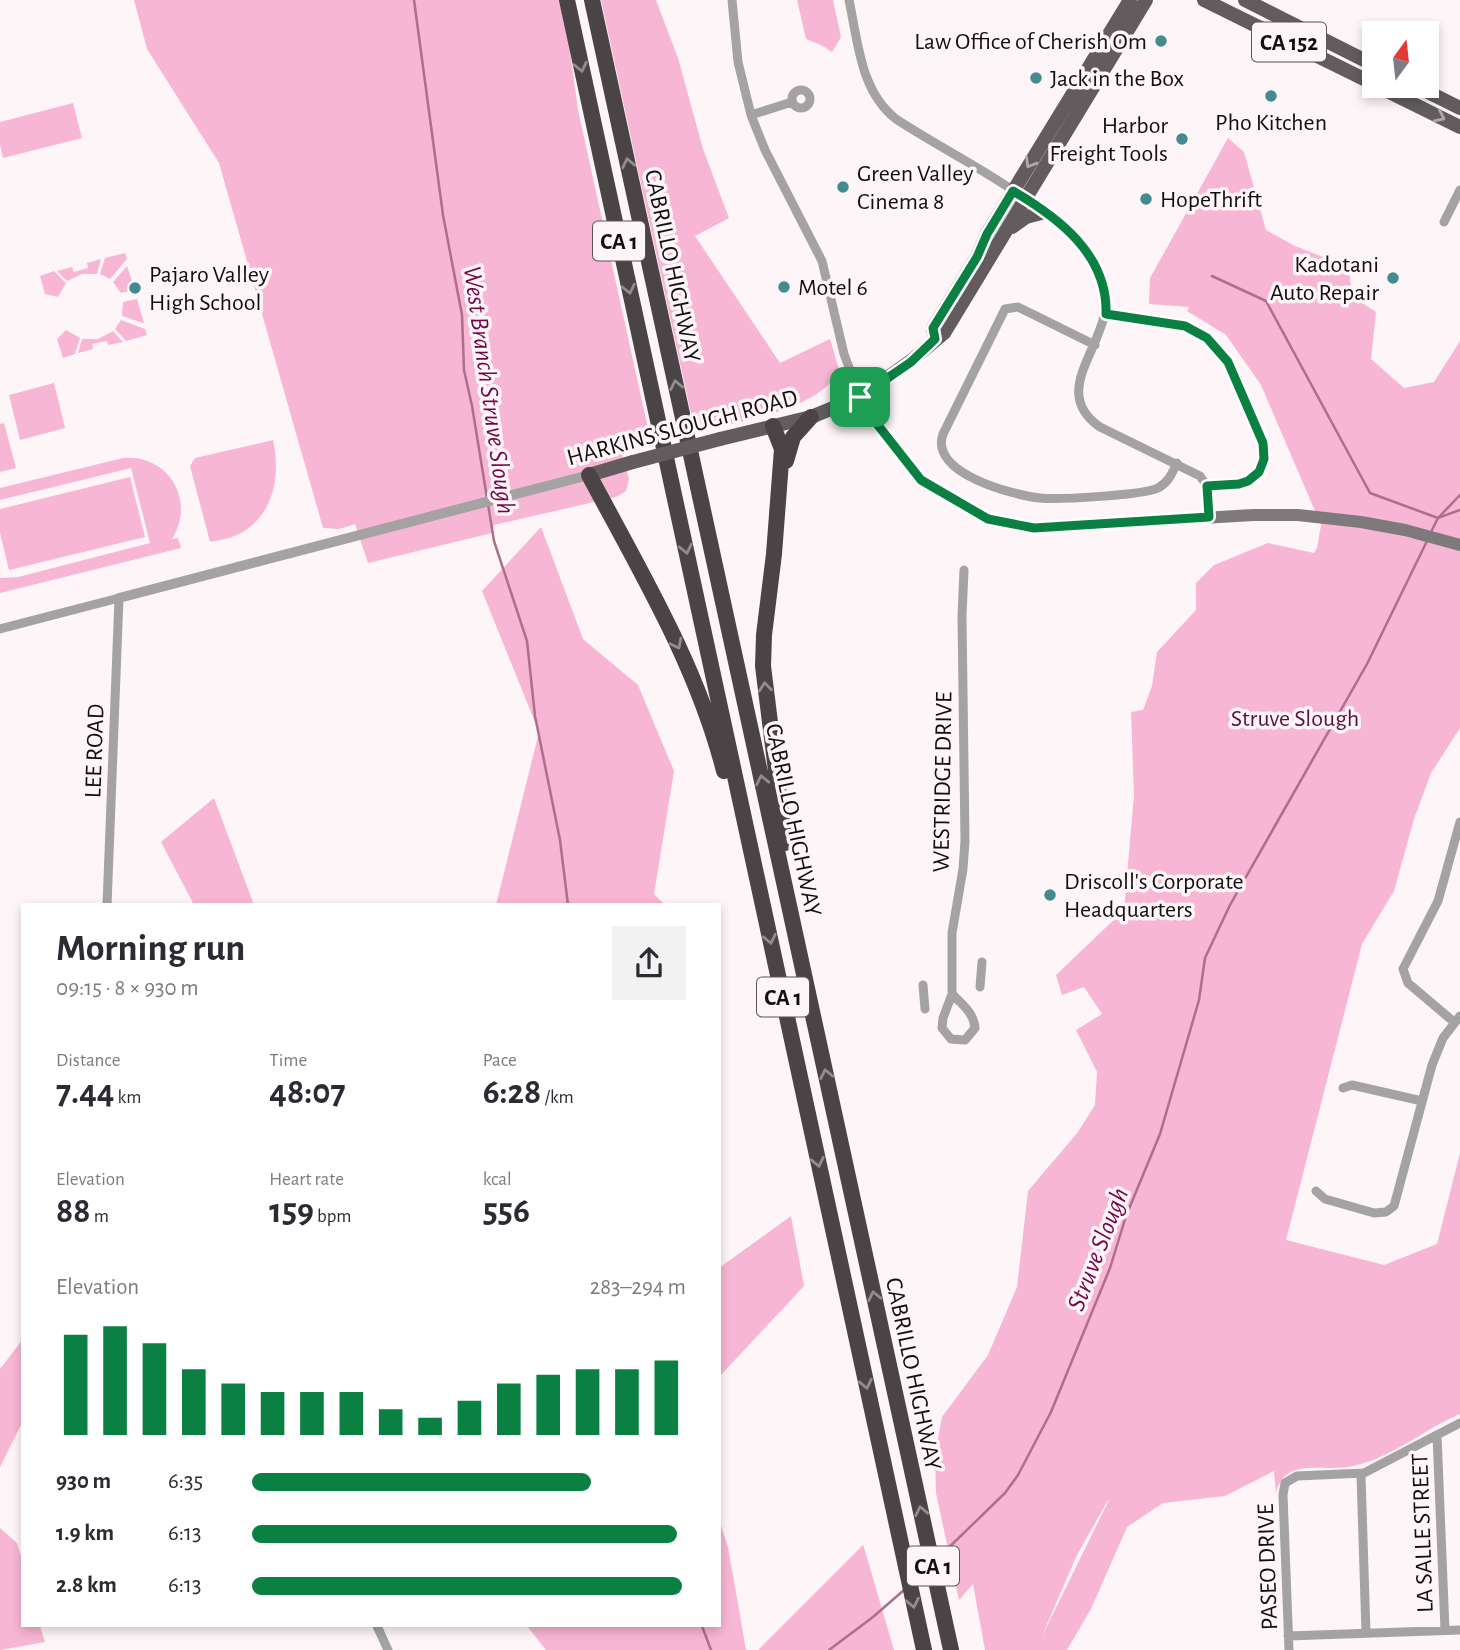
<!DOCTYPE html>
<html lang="en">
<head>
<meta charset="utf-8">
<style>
	:root { --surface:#fff; --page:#f2f2f3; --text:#2b2b33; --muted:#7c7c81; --accent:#0b8043 }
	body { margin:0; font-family:"Alegreya Sans",sans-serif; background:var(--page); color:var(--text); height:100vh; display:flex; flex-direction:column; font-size:26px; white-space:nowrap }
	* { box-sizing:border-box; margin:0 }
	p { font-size:23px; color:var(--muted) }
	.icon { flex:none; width:38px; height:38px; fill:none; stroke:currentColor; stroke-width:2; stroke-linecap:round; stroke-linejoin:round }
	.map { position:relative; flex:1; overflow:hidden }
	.details { position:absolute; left:21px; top:903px; width:700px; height:724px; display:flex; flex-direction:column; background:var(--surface); border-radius:0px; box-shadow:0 4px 10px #0003 }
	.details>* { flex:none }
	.needle { width:46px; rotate:15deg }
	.controls { position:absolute; left:1362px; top:21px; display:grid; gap:14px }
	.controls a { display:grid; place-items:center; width:77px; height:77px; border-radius:0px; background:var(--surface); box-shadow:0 4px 10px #0003; font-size:35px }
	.pin { position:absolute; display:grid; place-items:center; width:60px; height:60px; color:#fff; margin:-30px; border-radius:14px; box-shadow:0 4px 10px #0006 }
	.round { display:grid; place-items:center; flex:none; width:74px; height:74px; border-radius:0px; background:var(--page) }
	.summary { display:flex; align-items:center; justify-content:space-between; height:119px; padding:0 35px }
	h1 { font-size:38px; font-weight:700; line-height:52px }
	.stats { display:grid; grid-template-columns:repeat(3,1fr); gap:10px; height:119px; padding:7px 35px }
	.stats div { display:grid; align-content:center }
	.stats b { font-size:35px; font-weight:700 }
	.stats small { font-size:19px; font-weight:400 }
	.stats p { font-size:19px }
	.chart { height:196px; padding:14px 35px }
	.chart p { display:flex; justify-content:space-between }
	.chart svg { width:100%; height:126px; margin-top:7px; stroke:var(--accent); stroke-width:6 }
	ul { padding:0 35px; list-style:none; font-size:23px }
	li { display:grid; grid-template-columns:112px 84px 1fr; align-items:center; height:52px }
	li i { height:18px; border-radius:9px; background:var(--accent) }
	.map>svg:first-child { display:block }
	.green { fill:#f7b6d3; fill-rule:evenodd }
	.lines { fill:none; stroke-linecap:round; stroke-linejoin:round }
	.stream { stroke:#ad6f8c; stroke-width:2.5 }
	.minor { stroke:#a5a2a3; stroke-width:9 }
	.tertiary { stroke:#a5a2a3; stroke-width:10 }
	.secondary { stroke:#7e797b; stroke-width:12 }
	.primary { stroke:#625c5f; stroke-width:14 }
	.motorway { stroke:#4b4447; stroke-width:16 }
	.primary-bridge { stroke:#625c5f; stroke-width:14 }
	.oneway { stroke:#938b8e }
	.oneway2 { stroke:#b0a8ac }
	.route-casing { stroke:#fff; stroke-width:14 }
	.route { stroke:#0b8043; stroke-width:9 }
	.poi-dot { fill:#438b90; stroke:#fef5f8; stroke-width:2.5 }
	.labels { text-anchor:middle; stroke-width:7; stroke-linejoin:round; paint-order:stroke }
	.shield { fill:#fef5f8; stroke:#595456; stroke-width:2 }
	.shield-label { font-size:23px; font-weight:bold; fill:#120f10 }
	.poi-label { font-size:24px; fill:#120f10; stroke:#fef5f8; text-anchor:start }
	.street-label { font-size:24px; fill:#120f10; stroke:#fef5f8 }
	.park-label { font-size:24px; fill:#5c0f3c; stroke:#fef5f8 }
	.water-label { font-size:26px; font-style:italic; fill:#710548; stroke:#fef5f8 }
</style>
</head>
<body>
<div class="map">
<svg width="1460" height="1650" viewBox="0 0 1460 1650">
	<rect width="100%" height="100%" fill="#fef5f8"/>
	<path class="green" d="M 134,0 L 563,0 L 578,110 L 651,442 L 621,450 L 629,479 L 626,491 L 616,497 L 494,525 L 492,533 L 368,563 L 355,524 L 339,529 L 323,528 L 219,163 L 147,49 Z
		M 601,0 L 656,0 L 678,58 L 703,149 L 729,218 L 695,236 L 780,363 L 830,339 L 840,373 C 807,414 743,420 695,432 Z
		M 797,0 L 833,0 L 841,37 L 832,52 L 821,45 L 806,39 Z
		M 73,103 L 82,138 L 3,158 L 0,145 L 0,122 Z
		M 1228,138 L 1244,152 L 1266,230 L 1295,246 L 1348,267 L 1353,297 L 1376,312 L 1371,359 L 1404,388 L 1434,382 L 1460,341 L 1460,728 L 1431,773 L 1414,819 L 1394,891 L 1362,944 L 1286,1240 L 1384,1265 L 1437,1244 L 1460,1153 L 1460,1414 C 1422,1430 1390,1460 1348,1467 C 1319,1471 1284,1458 1276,1493 L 1274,1471 L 1225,1496 L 1163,1503 L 1127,1527 L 1091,1609 L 1067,1650 L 985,1650 L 973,1584 L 959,1600 L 936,1493 L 935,1454 L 942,1417 L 988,1355 L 1017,1287 L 1028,1191 L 1078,1132 L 1095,1105 L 1097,1072 L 1076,1030 L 1102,1014 L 1084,987 L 1062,995 L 1056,975 L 1124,910 L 1134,795 L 1131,712 L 1143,710 L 1152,686 L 1157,652 L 1196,610 L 1196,583 L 1214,565 L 1268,543 L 1314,553 L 1317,548 L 1321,525 L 1261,385 L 1226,335 L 1187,311 L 1189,307 L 1149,304 L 1150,278 ZM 1108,1500 L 1109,1500 L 1041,1638 L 1077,1555 Z
		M 125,253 L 127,259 L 110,279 L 100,274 L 105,258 Z
		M 101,259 L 97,274 L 82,274 L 67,281 L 57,271 L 72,267 L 74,272 L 88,268 L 87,263 Z
		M 127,266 L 135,290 L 121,293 L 113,282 Z
		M 54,271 L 66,283 L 58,297 L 45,294 L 40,276 Z
		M 137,299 L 144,323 L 143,323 L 122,316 L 123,302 Z
		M 121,320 L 145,329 L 147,335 L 126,341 L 115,329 Z
		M 66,330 L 80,338 L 75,354 L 63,358 L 57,339 Z
		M 113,331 L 123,342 L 108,345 L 107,341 L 92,344 L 93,349 L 78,353 L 82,339 L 98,339 Z
		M 54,383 L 65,428 L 20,440 L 9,395 Z
		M 4,423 L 16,468 L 0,472 L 0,424 Z
		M 273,440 C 281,476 274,517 237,535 C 229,539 218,540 210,542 L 190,466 L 195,458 Z
		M 123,458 C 169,454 196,501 172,539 L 178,538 L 181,548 L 0,593 L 0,578 L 18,577 L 150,543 L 131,468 L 0,500 L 0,488 Z
		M 130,477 L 145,537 L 9,570 L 0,533 L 0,509 Z
		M 541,527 L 583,639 L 638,685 L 674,771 L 654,894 L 665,905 L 496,905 L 539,732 L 482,591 Z
		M 214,798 L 254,905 L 194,905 L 161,842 Z
		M 791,1216 L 804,1286 L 719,1377 L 719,1268 Z
		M 23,1339 L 23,1421 L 0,1467 L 0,1369 Z
		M 719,1519 L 728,1547 L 746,1650 L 546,1650 L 527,1626 L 719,1626 Z
		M 0,1528 L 17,1543 L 23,1563 L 23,1626 L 40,1626 L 45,1642 L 0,1650 Z
		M 863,1544 L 894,1650 L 758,1650 L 863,1545 Z"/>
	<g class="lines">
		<path class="stream" d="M 414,0 L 443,215 L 462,315 L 464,370 L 472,406 L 487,498
			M 1212,276 L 1266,301 L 1370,493 L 1438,518 L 1460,495
			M 488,504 L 494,541 L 527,641 L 535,716 L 560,840 L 568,905
			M 1431,532 L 1438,518 L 1460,510
			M 937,1559 L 1005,1493 L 1018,1475 L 1051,1412 L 1110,1268 L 1126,1216 L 1160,1134 L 1199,1000 L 1205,958 L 1230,905 L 1367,664 L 1427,541
			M 914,1580 L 927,1568
			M 702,1626 L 711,1650
			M 829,1650 L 873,1617 L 904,1590"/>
		<path class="minor" d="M 732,0 L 738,62 L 751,115 L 765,150 L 822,261 L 844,354 L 860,397
			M 849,0 C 858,41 860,91 896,119 C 934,144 976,165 1014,191 C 1032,204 1055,215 1071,231 C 1084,245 1093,263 1101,280 C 1126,334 1041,386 1100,427 L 1200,476 L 1207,486 L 1209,518
			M792 99a9 9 0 1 1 18 0a9 9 0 1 1-18 0Z
			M 751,115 L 792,102
			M 1444,222 L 1460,190
			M 1106,314 L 1185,326 L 1212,343 L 1228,362 L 1263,443 L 1264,459 L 1259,472 L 1248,481 L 1207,486
			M 1095,345 L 1018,307 L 1005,309 L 943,434 C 929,473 1012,495 1040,498 C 1057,500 1144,495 1158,488 C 1169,482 1172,473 1177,463
			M 0,629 L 119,598 L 107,905
			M 923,985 L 925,1009
			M 980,987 L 982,962
			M 952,994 C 962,1004 974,1013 975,1028 L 965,1040 L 951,1039 L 942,1028 L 943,1018 L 952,994 L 952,933 L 963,869 L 965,841 L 962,616 L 964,570
			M 1454,1022 L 1408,983 L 1403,969 L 1438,901 L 1460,822
			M 1343,1088 L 1352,1085 L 1422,1101
			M 1316,1191 L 1325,1199 L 1374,1213 L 1386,1212 L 1394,1206 L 1432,1065 L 1443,1038 L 1460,1016
			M 1437,1435 L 1445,1630
			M 1361,1475 L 1366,1633
			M 377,1626 L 388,1650
			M 1288,1636 L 1460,1630
			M 1289,1650 L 1283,1495 L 1285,1483 L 1297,1476 L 1364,1473 L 1460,1423"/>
		<path class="tertiary" d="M 119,598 L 589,475"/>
		<path class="secondary" d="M 860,397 L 877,424 L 921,480 L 988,519 L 1034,528 L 1253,515 L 1298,515 L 1361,522 L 1405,530 L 1460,545"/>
		<path class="primary" d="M 1204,0 L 1374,84
			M 1245,0 L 1374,65
			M 1377,86 L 1460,127
			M 1416,86 L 1460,108
			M 1012,227 L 1026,217 L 1045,212
			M 935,339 L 933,328 L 977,257 L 987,234 L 1130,0
			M 720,439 L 811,417 L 860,397 L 911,361 L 944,333 L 1146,0
			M 589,475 L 633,462"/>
		<path class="motorway" d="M 567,0 L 924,1650
			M 592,0 L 951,1650
			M 773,426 L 782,449 L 774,554 L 764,635 L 763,666 L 785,843
			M 786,461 L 793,437 L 811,417
			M 589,475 C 640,571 697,665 724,771"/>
		<path class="primary-bridge" d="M 633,462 L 720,439"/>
	</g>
	<defs><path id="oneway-chevron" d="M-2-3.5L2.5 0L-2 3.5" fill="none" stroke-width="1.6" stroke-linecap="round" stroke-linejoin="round" transform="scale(1.75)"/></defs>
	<g class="oneway">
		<use href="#oneway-chevron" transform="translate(581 67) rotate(78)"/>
		<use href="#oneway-chevron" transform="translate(628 163) rotate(-102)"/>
		<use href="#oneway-chevron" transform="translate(629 289) rotate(78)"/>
		<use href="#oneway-chevron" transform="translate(676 385) rotate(-102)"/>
		<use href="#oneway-chevron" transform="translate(686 549) rotate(78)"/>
		<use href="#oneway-chevron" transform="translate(677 644) rotate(63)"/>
		<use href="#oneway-chevron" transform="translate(765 687) rotate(-96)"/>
		<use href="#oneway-chevron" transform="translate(762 780) rotate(-102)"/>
		<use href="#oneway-chevron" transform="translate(770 939) rotate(78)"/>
		<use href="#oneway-chevron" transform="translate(826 1074) rotate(-102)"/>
		<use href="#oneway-chevron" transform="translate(818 1162) rotate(78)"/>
		<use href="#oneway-chevron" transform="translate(874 1296) rotate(-102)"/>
		<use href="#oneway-chevron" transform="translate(866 1384) rotate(78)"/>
		<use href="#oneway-chevron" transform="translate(921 1511) rotate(-102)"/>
		<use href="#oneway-chevron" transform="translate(913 1603) rotate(78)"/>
	</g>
	<g class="oneway2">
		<use href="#oneway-chevron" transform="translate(1440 117) rotate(26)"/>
		<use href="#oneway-chevron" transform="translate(1030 163) rotate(121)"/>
	</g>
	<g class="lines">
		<defs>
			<path id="route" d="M 1013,191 C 1059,218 1108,255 1106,314 L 1185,326 L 1207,338 L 1228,362 L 1263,443 L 1264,459 L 1259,472 L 1248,481 L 1239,484 L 1207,486 L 1209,517 L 1034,528 L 988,519 L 921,480 L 877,424 L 860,397 L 911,362 L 935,339 L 933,328 L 977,257 L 987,234 Z"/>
		</defs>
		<use href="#route" class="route-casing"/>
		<use href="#route" class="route"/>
	</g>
	<g class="poi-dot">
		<circle cx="1161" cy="41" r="7"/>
		<circle cx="1036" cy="78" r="7"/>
		<circle cx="1271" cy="96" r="7"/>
		<circle cx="1182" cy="139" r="7"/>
		<circle cx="843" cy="187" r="7"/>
		<circle cx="1146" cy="199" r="7"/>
		<circle cx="1393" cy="278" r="7"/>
		<circle cx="784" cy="287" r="7"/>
		<circle cx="135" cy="288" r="7"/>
		<circle cx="1050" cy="895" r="7"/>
	</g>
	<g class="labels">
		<g class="shield">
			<rect x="1252" y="22.5" width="74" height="39" rx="5"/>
			<rect x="593" y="221.5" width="52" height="39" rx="5"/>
			<rect x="757" y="977.5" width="52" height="39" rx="5"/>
			<rect x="907" y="1546.5" width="52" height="39" rx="5"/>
		</g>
		<g class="shield-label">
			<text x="1289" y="50">CA 152</text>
			<text x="619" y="249">CA 1</text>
			<text x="783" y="1005">CA 1</text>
			<text x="933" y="1574">CA 1</text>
		</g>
		<g class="poi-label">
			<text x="1147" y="49" text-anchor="end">Law Office of Cherish Om</text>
			<text x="1050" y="86">Jack in the Box</text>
			<text x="1271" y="130" text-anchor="middle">Pho Kitchen</text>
			<text x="1168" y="133" text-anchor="end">Harbor<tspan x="1168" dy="28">Freight Tools</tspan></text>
			<text x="857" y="181">Green Valley<tspan x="857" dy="28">Cinema 8</tspan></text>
			<text x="1160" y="207">HopeThrift</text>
			<text x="1379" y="272" text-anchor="end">Kadotani<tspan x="1379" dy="28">Auto Repair</tspan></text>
			<text x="149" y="282">Pajaro Valley<tspan x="149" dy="28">High School</tspan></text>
			<text x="798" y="295">Motel 6</text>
			<text x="1064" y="889">Driscoll's Corporate<tspan x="1064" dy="28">Headquarters</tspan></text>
		</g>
		<g class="street-label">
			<text transform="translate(673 266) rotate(78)" y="8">CABRILLO HIGHWAY</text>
			<text transform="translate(682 427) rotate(-15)" y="8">HARKINS SLOUGH ROAD</text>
			<text transform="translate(94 751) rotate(-88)" y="8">LEE ROAD</text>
			<text transform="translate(942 782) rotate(-89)" y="8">WESTRIDGE DRIVE</text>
			<text transform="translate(794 820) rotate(78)" y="8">CABRILLO HIGHWAY</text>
			<text transform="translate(914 1374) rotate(78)" y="8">CABRILLO HIGHWAY</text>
			<text transform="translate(1422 1533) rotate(-92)" y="8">LA SALLE STREET</text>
			<text transform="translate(1267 1567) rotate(-92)" y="8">PASEO DRIVE</text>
		</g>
		<g class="park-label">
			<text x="1295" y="726">Struve Slough</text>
		</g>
		<g class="water-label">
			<text transform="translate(490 390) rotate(82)" y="9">West Branch Struve Slough</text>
			<text transform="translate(1097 1249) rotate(-69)" y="9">Struve Slough</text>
		</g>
	</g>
</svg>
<div class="controls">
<a><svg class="needle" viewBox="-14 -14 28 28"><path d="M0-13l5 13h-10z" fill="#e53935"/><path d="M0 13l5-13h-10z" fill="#7c7c81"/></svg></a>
</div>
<div class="pin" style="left:860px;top:397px;background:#1e9e55"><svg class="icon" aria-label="arrive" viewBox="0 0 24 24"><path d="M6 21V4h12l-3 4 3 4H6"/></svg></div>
<section class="details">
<div class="summary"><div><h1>Morning run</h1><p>09:15 · 8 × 930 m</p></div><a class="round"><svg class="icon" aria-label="share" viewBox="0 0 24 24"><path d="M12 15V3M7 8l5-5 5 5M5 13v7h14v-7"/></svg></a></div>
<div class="stats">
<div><p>Distance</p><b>7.44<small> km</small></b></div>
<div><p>Time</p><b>48:07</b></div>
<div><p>Pace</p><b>6:28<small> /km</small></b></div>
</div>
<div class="stats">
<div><p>Elevation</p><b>88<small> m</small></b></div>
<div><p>Heart rate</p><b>159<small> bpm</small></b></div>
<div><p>kcal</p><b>556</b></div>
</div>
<div class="chart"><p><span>Elevation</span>283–294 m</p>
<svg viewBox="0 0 160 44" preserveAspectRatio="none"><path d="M5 44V9M15 44V6M25 44V12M35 44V21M45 44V26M55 44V29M65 44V29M75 44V29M85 44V35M95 44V38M105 44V32M115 44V26M125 44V23M135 44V21M145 44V21M155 44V18"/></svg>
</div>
<ul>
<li><b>930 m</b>6:35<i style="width:78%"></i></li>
<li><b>1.9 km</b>6:13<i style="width:98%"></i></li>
<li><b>2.8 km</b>6:13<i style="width:99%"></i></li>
</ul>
</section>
</div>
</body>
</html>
